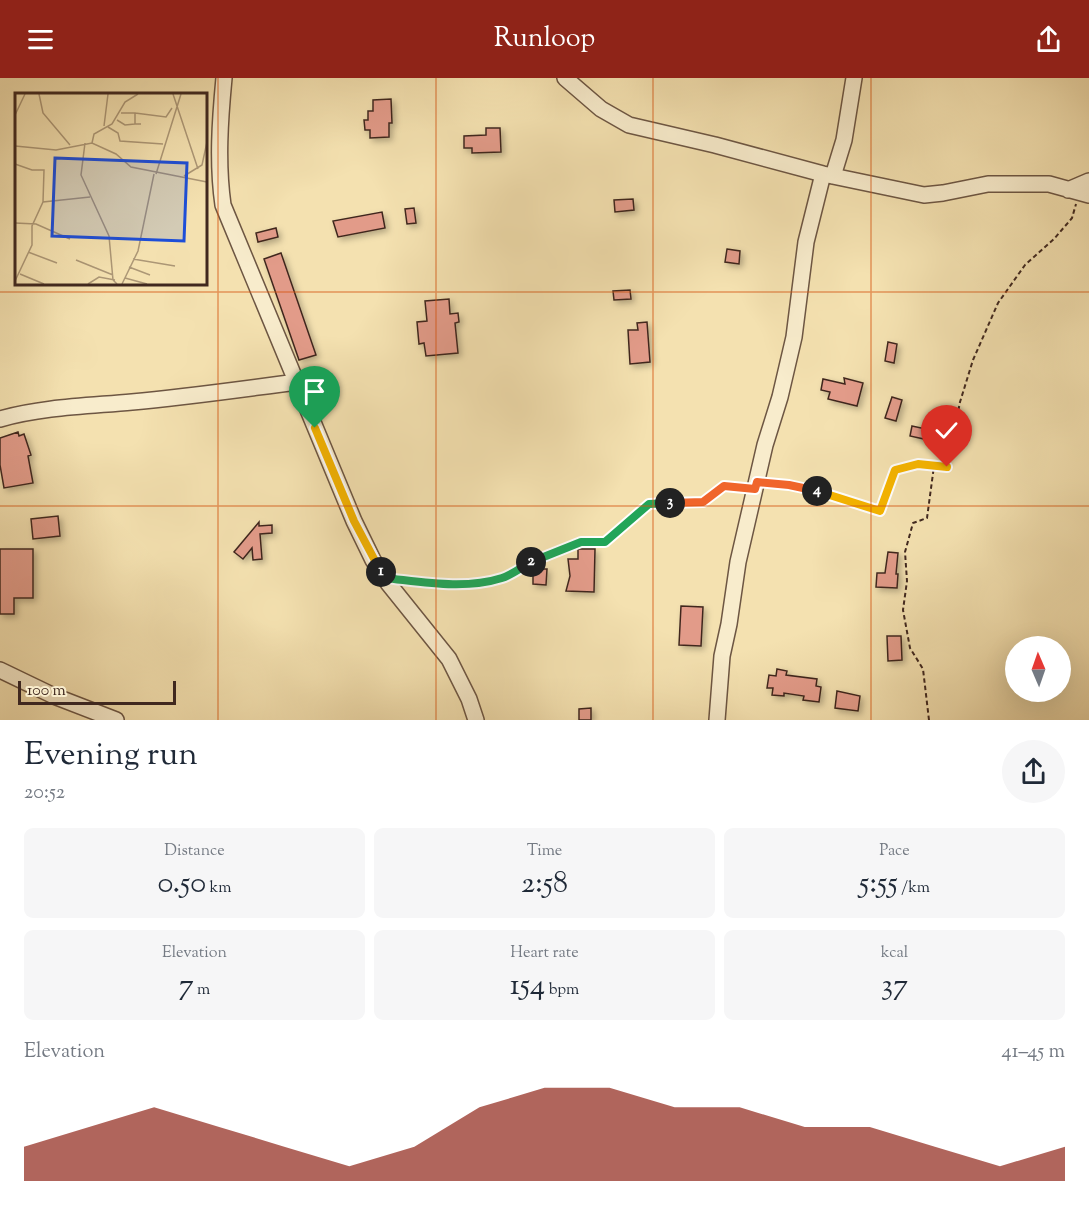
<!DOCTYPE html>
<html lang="en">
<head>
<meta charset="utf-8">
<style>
	:root { --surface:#fff; --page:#f6f6f7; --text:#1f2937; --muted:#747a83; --accent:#8f2418 }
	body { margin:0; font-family:"Sorts Mill Goudy",serif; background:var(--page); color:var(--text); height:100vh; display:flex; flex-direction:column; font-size:22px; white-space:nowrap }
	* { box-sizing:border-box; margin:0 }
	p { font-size:20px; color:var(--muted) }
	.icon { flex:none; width:33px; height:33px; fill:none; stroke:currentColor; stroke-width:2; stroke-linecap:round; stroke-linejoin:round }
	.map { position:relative; height:642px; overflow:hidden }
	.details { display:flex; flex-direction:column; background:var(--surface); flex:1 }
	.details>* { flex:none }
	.needle { width:39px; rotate:358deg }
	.fabs { position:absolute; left:1005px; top:558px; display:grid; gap:12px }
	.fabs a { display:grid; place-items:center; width:66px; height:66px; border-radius:50%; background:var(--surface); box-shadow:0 6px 24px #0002; font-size:30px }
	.scale { position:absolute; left:18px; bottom:15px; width:158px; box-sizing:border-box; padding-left:6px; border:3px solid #40281f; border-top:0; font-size:16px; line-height:21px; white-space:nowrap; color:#40281f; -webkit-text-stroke:4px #f8eccc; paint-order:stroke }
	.pin { position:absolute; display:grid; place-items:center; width:51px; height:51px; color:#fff; margin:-62px -26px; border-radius:50% 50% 50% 0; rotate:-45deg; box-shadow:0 0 6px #0007 }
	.pin .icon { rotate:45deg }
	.km { position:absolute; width:30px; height:30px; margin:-15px; border-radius:50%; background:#222; color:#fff; font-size:16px; line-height:30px; text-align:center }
	.round { display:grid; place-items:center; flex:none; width:63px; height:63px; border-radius:32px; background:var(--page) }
	.summary { display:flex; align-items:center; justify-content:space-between; height:102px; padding:0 24px }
	h1 { font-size:33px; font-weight:600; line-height:45px }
	.metrics { display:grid; grid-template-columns:repeat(3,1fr); gap:9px; height:102px; padding:6px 24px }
	.metrics div { display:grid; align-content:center; border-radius:9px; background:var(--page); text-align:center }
	.metrics b { font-size:30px; font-weight:600 }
	.metrics small { font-size:16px; font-weight:400 }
	.metrics p { font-size:16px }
	.chart { height:168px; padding:12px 24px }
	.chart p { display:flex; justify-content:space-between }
	.chart svg { width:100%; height:108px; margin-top:6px; fill:var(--accent); opacity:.7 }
	header { display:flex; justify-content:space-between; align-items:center; height:78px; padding:0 24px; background:var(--accent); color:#fff; font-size:27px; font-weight:600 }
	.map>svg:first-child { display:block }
	.building { fill:#e29b89; stroke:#40281f; stroke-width:1.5; filter:url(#shadow) }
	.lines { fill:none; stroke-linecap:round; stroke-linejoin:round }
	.minor-casing { stroke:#6d5643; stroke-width:18 }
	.path { stroke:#40281f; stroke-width:2; stroke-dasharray:4.5 3; stroke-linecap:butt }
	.minor { stroke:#f8eccc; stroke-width:15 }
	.split-1-casing { stroke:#fff; stroke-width:12 }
	.split-2-casing { stroke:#fff; stroke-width:12 }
	.split-3-casing { stroke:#fff; stroke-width:12 }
	.split-4-casing { stroke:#fff; stroke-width:12 }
	.split-5-casing { stroke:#fff; stroke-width:12 }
	.split-1 { stroke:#f5b400; stroke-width:8 }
	.split-2 { stroke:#22a559; stroke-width:8 }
	.split-3 { stroke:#22a559; stroke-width:8 }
	.split-4 { stroke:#f0652b; stroke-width:8 }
	.split-5 { stroke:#f5b400; stroke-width:8 }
	.grid { fill:none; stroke:#d7540e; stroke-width:1.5; stroke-opacity:0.55 }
	.inset-road { fill:none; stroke:#ac9776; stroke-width:1.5 }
	.view { fill:#1d4ed8; fill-opacity:0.15; stroke:#1d4ed8; stroke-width:3 }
	.inset-edge { fill:none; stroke:#40281f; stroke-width:3 }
</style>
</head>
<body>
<header><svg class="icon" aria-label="menu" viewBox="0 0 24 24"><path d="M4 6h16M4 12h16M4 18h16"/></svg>Runloop<svg class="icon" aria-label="share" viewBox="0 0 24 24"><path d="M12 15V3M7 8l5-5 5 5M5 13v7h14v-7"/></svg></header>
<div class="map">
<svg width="1089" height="642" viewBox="0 0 1089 642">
	<defs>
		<filter id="shadow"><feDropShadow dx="3" dy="3" stdDeviation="3" flood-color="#0004"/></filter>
	</defs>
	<rect width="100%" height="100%" fill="#f4e1b0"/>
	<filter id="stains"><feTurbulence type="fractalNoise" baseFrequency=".00333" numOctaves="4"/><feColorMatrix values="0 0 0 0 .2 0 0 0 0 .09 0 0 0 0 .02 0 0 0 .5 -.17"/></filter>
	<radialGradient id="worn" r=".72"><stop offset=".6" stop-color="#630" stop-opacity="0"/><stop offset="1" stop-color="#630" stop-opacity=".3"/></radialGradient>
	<path class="building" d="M 391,21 L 392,45 L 389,45 L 389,59 L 370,60 L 370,52 L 365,52 L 364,42 L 368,42 L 368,33 L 373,33 L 373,22 Z
		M 486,50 L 500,50 L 501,74 L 472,75 L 472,70 L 464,70 L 464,58 L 486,57 Z
		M 633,121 L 634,132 L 615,134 L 614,122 Z
		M 414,130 L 416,145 L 407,146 L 405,131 Z
		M 382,134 L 385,150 L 338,159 L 333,143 Z
		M 276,150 L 278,159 L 258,164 L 256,155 Z
		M 727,171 L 740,173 L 739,186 L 725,184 Z
		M 281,175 L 316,277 L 299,282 L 264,181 Z
		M 630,212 L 631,221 L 614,222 L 613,213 Z
		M 449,221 L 450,236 L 458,235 L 459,244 L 455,245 L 458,275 L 426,278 L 424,265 L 419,266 L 417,244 L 427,243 L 425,223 Z
		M 647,244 L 650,284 L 630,286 L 628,252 L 638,252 L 637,245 Z
		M 888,264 L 897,266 L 894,285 L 885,283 Z
		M 844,300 L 863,305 L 857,328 L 828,321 L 830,314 L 821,312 L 823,301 L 845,306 Z
		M 892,319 L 902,322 L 896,343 L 885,340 Z
		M 912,348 L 926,351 L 924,361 L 910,358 Z
		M 18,354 L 19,358 L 24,356 L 31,377 L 28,378 L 33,405 L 4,410 L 0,387 L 0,360 Z
		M 58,438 L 60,458 L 33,461 L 31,441 Z
		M 259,444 L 259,448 L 272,447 L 272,455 L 260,456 L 262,481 L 253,482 L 252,470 L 243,481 L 234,474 Z
		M 0,471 L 33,471 L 33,520 L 14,520 L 14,536 L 0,536 Z
		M 578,471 L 595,471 L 594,514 L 566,513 L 570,498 L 568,481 L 578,481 Z
		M 888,474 L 898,475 L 896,496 L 898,496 L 897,510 L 876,509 L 877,495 L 885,495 Z
		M 533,491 L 547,491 L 546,507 L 533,506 Z
		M 681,528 L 703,529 L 701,568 L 679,567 Z
		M 887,558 L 901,558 L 902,582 L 888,583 Z
		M 777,591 L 787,593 L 786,597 L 817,601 L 816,608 L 821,609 L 819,624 L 803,622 L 804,618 L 784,615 L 784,618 L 772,617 L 773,610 L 767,610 L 769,597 L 776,598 Z
		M 837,613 L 860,618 L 858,633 L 835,630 Z
		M 591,630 L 591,642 L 579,642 L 579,631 Z"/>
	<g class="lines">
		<defs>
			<path id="minor" d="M 224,0 C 220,42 217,85 223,127 L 354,443 L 373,482 L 388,505 L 449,581 L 469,621 L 476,642
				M 565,0 L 601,31 L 629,47 L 715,67 L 823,96 L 924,117 L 943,115 L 988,106 L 1049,106 L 1089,117
				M 833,98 L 844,62 L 854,0
				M 1068,112 L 1089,103
				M 0,341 C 42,329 88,328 132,324 C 187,319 242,311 297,304
				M 0,592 L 54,618 L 116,642
				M 717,642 L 722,578 L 729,546 L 738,484 L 765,367 L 780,319 L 794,259 L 806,164 L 823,96"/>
		</defs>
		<use href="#minor" class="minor-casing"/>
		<path class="path" d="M 768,405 C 807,409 843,420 880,433 L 895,392 L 918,386 L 947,389 L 960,324 L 973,282 L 998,225 L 1025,187 L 1054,161 L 1072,140 L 1076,126
			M 403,502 L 440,506 L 469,506 L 503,500 L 538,480 L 581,464 L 605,464 L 649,426 L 703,424 L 724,408 L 743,410
			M 929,642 L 923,591 L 910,570 L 903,532 L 907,503 L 905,474 L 913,445 L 927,440 L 934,388"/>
		<use href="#minor" class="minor"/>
	</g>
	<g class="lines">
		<defs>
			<path id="split-1" d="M 315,350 L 354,443 L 381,494"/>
			<path id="split-2" d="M 381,494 L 385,500 C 423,504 464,512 502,500 C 512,497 522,489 531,484"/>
			<path id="split-3" d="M 531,484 L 581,464 L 605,464 L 649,426 L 670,425"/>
			<path id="split-4" d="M 670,425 L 703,424 L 724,408 L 755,411 L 757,404 L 789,407 L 817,413"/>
			<path id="split-5" d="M 817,413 L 880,433 L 895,392 L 918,386 L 947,389"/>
		</defs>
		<use href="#split-1" class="split-1-casing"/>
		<use href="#split-2" class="split-2-casing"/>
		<use href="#split-3" class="split-3-casing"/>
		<use href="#split-4" class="split-4-casing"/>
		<use href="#split-5" class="split-5-casing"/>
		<use href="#split-1" class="split-1"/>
		<use href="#split-2" class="split-2"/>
		<use href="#split-3" class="split-3"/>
		<use href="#split-4" class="split-4"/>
		<use href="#split-5" class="split-5"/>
	</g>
	<path class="grid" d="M 218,0 L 218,642M 436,0 L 436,642M 653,0 L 653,642M 871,0 L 871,642M 0,214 L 1089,214M 0,428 L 1089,428"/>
	<g transform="translate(15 15)">
		<rect width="192" height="192" fill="#f4e1b0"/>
		<path class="inset-road" d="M 24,1 L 28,20 L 55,52M 158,1 L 183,76M 106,20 L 120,20 L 120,31 L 126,31M 120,20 L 151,24 L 157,15M 0,22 L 10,1M 102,27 L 110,32 L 120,31M 89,33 L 93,1M 93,34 L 103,40 L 105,48 L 148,51M 70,50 L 66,82 L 94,143 L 98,187 L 102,191M 77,50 L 79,41 L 97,31 L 110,9 L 123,1M 0,53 L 41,57 L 77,50 L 101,61 L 116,74 L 192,89M 0,71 L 17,77 L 29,77 L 28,109M 141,81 L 166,1M 169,83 L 187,72 L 192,49M 0,130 L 21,131 L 55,146M 13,159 L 42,170M 118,166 L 160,173M 61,167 L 98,182M 114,174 L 135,182M 5,181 L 29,191M 110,185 L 132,191M 0,188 L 17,152 L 17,133 L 28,109 L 75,104M 73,191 L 84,184 L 100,187M 107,191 L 123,158 L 139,81"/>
		<path class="view" d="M 40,65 L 172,70 L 169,148 L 37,143 Z"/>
		<rect width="192" height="192" class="inset-edge"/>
	</g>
	<rect width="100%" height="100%" filter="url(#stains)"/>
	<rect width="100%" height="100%" fill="url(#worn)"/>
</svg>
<div class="fabs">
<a><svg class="needle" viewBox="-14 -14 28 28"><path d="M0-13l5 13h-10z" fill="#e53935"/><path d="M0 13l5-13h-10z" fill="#747a83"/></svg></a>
</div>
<div class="scale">100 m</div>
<div class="pin" style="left:315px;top:350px;background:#1e9e55"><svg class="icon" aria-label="arrive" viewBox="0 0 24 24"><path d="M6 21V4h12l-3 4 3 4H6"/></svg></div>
<div class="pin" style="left:947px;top:389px;background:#d93025"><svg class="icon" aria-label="check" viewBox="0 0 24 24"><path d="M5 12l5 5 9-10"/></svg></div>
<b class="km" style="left:381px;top:494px">1</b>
<b class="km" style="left:531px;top:484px">2</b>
<b class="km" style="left:670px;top:425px">3</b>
<b class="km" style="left:817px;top:413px">4</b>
</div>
<section class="details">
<div class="summary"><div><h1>Evening run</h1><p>20:52</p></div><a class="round"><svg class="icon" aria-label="share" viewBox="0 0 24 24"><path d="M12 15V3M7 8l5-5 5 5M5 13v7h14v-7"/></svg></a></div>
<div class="metrics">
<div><p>Distance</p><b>0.50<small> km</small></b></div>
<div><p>Time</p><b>2:58</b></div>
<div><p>Pace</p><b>5:55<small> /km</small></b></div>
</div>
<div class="metrics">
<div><p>Elevation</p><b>7<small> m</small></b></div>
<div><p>Heart rate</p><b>154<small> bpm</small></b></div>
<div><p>kcal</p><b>37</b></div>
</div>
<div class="chart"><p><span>Elevation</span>41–45 m</p>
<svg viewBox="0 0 160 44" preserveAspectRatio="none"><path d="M0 44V30L10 22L20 14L30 22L40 30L50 38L60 30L70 14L80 6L90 6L100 14L110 14L120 22L130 22L140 30L150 38L160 30V44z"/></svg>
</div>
</section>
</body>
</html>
